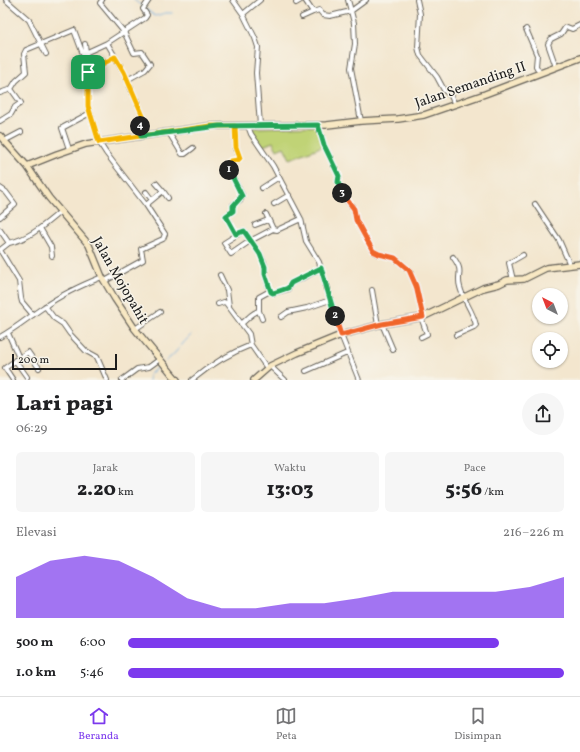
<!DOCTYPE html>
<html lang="id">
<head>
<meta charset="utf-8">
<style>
	:root { --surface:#fff; --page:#f6f6f6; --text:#202124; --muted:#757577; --line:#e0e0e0; --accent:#7c3aed }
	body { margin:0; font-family:Vollkorn,serif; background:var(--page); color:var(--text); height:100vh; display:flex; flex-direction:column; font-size:15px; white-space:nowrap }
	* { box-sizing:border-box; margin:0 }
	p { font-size:13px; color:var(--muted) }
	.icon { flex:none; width:22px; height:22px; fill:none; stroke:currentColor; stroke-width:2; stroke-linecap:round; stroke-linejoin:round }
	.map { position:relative; height:380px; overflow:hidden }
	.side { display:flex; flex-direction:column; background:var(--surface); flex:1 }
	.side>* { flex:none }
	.needle { width:26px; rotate:318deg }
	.buttons { position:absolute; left:532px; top:288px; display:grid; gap:8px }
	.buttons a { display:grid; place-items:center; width:36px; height:36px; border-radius:50%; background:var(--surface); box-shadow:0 1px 3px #0004; font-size:20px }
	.scale { position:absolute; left:12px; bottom:10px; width:105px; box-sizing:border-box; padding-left:4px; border:2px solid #1c1c1c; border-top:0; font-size:11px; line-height:14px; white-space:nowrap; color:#1c1c1c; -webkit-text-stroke:3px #f7f3e8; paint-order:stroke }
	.pin { position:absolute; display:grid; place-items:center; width:34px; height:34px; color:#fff; margin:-17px; border-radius:8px; box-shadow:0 2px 6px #0006 }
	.km { position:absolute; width:20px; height:20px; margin:-10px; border-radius:50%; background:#222; color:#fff; font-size:11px; line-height:20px; text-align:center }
	.round { display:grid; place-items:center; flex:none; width:42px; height:42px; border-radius:21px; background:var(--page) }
	.headline { display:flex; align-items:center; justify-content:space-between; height:68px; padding:0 16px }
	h1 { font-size:22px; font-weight:800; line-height:30px }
	.metrics { display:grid; grid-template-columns:repeat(3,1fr); gap:6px; height:68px; padding:4px 16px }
	.metrics div { display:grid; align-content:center; border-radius:6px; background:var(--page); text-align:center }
	.metrics b { font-size:20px; font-weight:800 }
	.metrics small { font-size:11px; font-weight:400 }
	.metrics p { font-size:11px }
	.chart { height:112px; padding:8px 16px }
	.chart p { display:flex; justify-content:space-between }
	.chart svg { width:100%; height:72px; margin-top:4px; fill:var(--accent); opacity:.7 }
	ul { padding:0 16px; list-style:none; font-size:13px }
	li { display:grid; grid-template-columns:64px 48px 1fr; align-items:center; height:30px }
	li i { height:10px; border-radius:5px; background:var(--accent) }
	.menu { display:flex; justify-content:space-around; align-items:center; height:56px; border-top:1px solid var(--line); background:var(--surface); font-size:11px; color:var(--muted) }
	.menu a { display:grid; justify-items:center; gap:2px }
	.menu .current { color:var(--accent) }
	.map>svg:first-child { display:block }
	.grass { fill:#c0d376; stroke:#6e7849 }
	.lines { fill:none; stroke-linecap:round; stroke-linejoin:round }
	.stream { stroke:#6eaadf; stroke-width:1 }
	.street-casing { stroke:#67635a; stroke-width:6 }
	.secondary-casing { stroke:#67635a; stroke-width:8 }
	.street { stroke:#fff; stroke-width:4 }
	.secondary { stroke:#f8e8c3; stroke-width:5.5 }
	.split-1-casing { stroke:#fff; stroke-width:8 }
	.split-2-casing { stroke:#fff; stroke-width:8 }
	.split-3-casing { stroke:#fff; stroke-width:8 }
	.split-4-casing { stroke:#fff; stroke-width:8 }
	.split-5-casing { stroke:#fff; stroke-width:8 }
	.split-1 { stroke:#f5b400; stroke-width:5 }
	.split-2 { stroke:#22a559; stroke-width:5 }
	.split-3 { stroke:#f0652b; stroke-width:5 }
	.split-4 { stroke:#22a559; stroke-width:5 }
	.split-5 { stroke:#f5b400; stroke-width:5 }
	.labels { text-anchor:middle; stroke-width:3; stroke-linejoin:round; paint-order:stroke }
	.street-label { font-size:14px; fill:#1c1c1c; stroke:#f7f3e8 }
</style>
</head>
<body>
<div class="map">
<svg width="580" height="380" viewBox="0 0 580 380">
	<rect width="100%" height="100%" fill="#f7f3e8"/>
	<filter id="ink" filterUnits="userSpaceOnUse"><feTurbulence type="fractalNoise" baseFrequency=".025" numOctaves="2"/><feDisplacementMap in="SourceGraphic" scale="8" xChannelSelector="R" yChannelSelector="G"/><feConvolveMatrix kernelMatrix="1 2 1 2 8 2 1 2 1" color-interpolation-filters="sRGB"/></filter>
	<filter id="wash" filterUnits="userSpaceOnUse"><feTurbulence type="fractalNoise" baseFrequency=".012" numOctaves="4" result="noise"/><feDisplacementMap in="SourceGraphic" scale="16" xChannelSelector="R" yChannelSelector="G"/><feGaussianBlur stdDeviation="0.9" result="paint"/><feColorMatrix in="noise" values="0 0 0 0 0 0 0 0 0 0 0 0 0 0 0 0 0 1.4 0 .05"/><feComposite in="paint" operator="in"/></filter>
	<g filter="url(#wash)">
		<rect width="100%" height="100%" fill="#f3e6ce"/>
		<path class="grass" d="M 317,126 L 323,146 L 290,159 L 284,147 L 277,150 L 273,142 L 261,147 L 252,135 L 251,131 L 254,128 Z"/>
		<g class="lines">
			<path class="stream" d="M 134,0 L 143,7
				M 146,9 L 155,16 L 165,13 L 172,13
				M 166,361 C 176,354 182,343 191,335
				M 149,380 L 149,375 L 161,364"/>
		</g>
	</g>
	<g filter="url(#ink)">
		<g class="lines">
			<defs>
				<path id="street" d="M 6,0 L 29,20 L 46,54
					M 102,0 L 100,3 L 124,32 L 134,53 L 142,52 L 150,64 L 145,70 L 127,80
					M 233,0 L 243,14 L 255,38 L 258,47 L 256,73 L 260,125
					M 305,0 L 313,12 L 319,10 L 323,15 L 330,16 L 351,11 L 354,23 L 355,44 L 351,68 L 361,121
					M 348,0 L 351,11 L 366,0
					M 417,0 L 420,14 L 418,47 L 420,55 L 437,77 L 444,90 L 451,96 L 455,105
					M 296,3 L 301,0
					M 243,14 L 260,0
					M 302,17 L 313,12
					M 526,29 L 537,55 L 536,66 L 540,73
					M 107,43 L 145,18 L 147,15 L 143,9 L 149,0
					M 85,44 L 88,69 L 88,106 L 99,142 L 106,153 L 146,205 L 165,234 L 163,239 L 141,249 L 143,260 L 105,281
					M 556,67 L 548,44 L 551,39 L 561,34 L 565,28 L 567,27 L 572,29 L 580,25
					M 88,72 L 115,57
					M 0,93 L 11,89 L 16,81 L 26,72 L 24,54 L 26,50 L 74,30 L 83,54 L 107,43 L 124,72 L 143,116 L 143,119 L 140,125 L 141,136
					M 0,121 L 11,114 L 15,107 L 21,103 L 11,89
					M 318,125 L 324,145 L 339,176 L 338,182 L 343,196 L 354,209 L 356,220 L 373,251 L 379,254 L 395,258 L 409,270 L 416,286 L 423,317
					M 235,126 L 236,147 L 240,158 L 238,160 L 230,162 L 228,164 L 231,174 L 242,195 L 241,199 L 233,205 L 233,211 L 226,216 L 236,234
					M 248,126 L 251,134 L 273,166 L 301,219 L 306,241 L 319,262 L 341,335 L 359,380
					M 169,133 L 182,154 L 185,154 L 193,148
					M 4,141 L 21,132
					M 69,149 L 62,128 L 90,113
					M 156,183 L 163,191
					M 0,188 L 6,192 L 15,204 L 0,217
					M 262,188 L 279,177
					M 146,192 L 152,200
					M 274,204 L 289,195
					M 535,204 L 559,240 L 570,265
					M 146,205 L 163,191 L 168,198
					M 266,214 L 273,229 L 277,230 L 301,219
					M 255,225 L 268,220
					M 40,228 L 51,247 L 52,256
					M 0,230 L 9,243 L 0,250 L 19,281 L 21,298 L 22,302 L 33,315
					M 9,243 C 29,239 44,225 60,212
					M 453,257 C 465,273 456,273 460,287 C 463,300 473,311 476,325 L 474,327 L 456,335
					M 220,275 L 227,290 L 229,306
					M 513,280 L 509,263 L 523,255
					M 372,290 L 378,325
					M 270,291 L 273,293 L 288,289 L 291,283 L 307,276 L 321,268
					M 45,306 L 54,318 L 63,324 L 70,334 L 86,351 L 97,357 L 107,380
					M 281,317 L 288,312 L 307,308 L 330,300
					M 262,319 L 259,311 L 259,297 L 270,291 L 265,274 L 265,267 L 264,262 L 260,254 L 244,231 L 243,231 L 224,243 L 231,254 L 250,241 L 273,229
					M 241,324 C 247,320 252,312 259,311
					M 382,324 L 393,350
					M 135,329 L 160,312
					M 8,333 L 19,358 L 5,368 L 13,380
					M 0,337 C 16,328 29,317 44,307 C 62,294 82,285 102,277
					M 421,337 L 427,334 L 421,317
					M 251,345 L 267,368
					M 19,358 L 28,352 L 39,368
					M 15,360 L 27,377
					M 270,366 L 285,380
					M 306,371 L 347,353
					M 122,380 L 137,369 L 149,367 L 160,359
					M 192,380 C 209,366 230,353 251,345 L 249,334 L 226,303 L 224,302 L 218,304"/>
				<path id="secondary" d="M 0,136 L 27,166 L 49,198 L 89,245 L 102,277 L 115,299 L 135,329 L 177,380
					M 27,166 L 57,154 L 86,144 L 210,126 L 327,125 L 361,121 L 398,119 L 424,115 L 485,94 L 580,58
					M 254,380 L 270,366 L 297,353 L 341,335 L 382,324 L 423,317 L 483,288 L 499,284 L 507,280 L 524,279 L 546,268 L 580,264"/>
			</defs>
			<use href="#street" class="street-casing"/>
			<use href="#secondary" class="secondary-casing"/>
			<use href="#street" class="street"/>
			<use href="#secondary" class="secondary"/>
		</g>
	</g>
	<g class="lines" filter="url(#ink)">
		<defs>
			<path id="split-1" d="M 88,72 L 88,106 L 99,142 L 210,126 L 235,126 L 236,147 L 240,158 L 238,160 L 231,161 L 228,163 L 229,170"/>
			<path id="split-2" d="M 229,170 L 242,196 L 233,206 L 233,211 L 226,216 L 236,234 L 244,231 L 260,254 L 265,267 L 265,274 L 271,292 L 273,293 L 288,288 L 291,283 L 321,268 L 335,316"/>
			<path id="split-3" d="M 335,316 L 341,335 L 382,324 L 423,317 L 416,286 L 409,270 L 395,258 L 379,254 L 373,251 L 356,220 L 354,209 L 342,193"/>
			<path id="split-4" d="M 140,126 L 141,136 L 219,126 L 318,125 L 324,145 L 339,176 L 338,182 L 342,193"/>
			<path id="split-5" d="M 88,72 L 115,57 L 124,72 L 143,116 L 140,126"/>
		</defs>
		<use href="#split-1" class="split-1-casing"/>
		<use href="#split-2" class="split-2-casing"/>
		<use href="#split-3" class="split-3-casing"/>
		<use href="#split-4" class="split-4-casing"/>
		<use href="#split-5" class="split-5-casing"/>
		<use href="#split-1" class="split-1"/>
		<use href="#split-2" class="split-2"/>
		<use href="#split-3" class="split-3"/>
		<use href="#split-4" class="split-4"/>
		<use href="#split-5" class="split-5"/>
	</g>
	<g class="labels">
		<g class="street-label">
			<text transform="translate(470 84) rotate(-19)" y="5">Jalan Semanding II</text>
			<text transform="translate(121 280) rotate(60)" y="5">Jalan Mojopahit</text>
		</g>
	</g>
</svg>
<div class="buttons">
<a><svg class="needle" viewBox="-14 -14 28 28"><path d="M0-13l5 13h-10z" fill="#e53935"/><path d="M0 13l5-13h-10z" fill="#757577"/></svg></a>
<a><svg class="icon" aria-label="locate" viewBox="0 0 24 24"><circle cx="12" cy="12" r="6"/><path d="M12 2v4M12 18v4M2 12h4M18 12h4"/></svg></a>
</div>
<div class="scale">200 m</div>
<div class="pin" style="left:88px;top:72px;background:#1e9e55"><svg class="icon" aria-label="arrive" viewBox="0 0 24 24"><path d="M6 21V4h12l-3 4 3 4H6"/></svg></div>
<b class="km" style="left:229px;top:170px">1</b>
<b class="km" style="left:335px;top:316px">2</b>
<b class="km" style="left:342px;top:193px">3</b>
<b class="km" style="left:140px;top:126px">4</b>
</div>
<section class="side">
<div class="headline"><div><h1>Lari pagi</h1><p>06:29</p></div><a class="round"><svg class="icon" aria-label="share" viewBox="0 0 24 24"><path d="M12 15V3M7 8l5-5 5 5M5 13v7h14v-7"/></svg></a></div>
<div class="metrics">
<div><p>Jarak</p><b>2.20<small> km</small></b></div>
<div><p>Waktu</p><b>13:03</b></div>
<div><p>Pace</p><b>5:56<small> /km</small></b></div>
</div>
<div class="chart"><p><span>Elevasi</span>216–226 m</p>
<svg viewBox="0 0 160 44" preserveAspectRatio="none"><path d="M0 44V19L10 9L20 6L30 9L40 19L50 32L60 38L70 38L80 35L90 35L100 32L110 28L120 28L130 28L140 28L150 25L160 19V44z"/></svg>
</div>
<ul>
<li><b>500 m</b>6:00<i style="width:85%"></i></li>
<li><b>1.0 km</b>5:46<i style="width:100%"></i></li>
</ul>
</section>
<nav class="menu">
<a class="current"><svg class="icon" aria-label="home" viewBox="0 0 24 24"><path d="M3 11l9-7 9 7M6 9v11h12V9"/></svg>Beranda</a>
<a><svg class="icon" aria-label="map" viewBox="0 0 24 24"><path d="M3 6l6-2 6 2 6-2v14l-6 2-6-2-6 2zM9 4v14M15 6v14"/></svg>Peta</a>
<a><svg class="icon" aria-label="saved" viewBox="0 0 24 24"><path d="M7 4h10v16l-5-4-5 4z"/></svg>Disimpan</a>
</nav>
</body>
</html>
